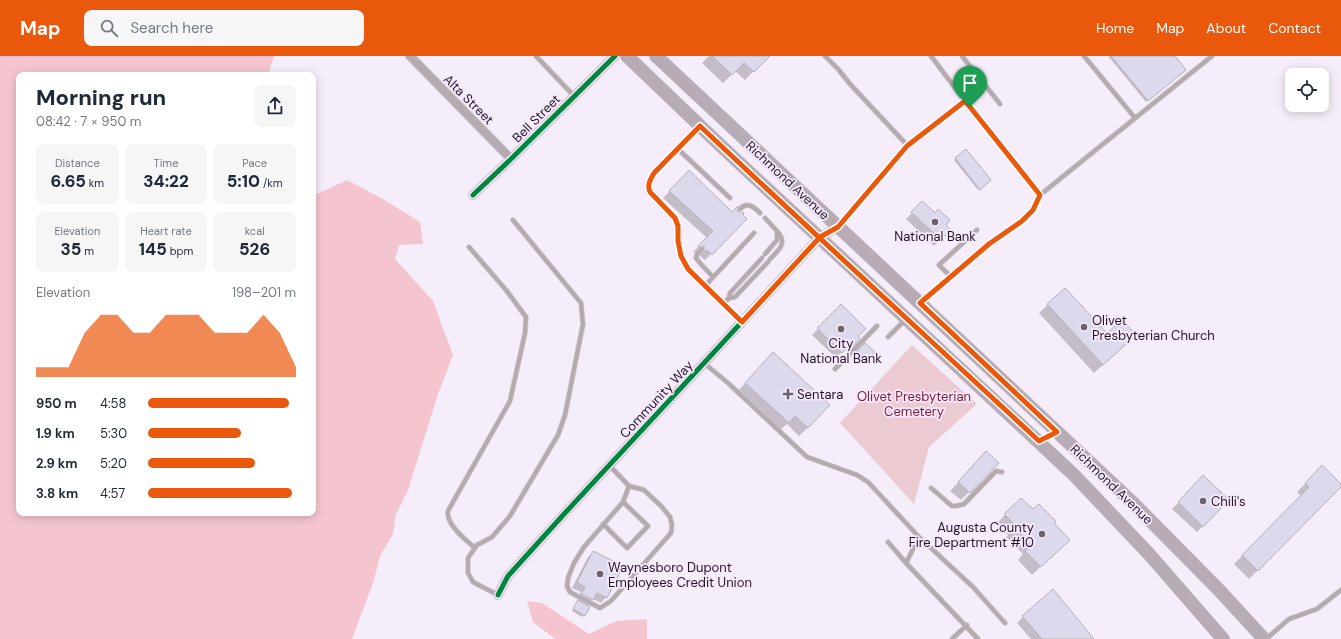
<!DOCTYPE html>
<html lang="en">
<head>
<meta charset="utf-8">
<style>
	:root { --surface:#fff; --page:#f6f6f7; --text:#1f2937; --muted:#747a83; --accent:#ea580c }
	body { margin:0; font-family:"DM Sans",sans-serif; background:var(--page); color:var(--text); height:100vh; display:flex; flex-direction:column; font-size:15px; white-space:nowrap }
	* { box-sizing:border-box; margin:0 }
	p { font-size:13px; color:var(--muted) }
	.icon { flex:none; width:22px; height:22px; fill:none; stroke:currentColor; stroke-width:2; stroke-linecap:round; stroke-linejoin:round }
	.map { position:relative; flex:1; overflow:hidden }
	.drawer { position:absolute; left:16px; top:16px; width:300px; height:444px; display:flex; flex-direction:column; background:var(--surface); border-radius:8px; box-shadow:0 2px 10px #0003 }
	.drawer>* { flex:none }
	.buttons { position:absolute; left:1285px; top:12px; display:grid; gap:8px }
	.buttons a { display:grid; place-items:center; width:44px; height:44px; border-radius:8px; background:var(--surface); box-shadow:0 2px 10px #0003; font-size:20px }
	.pin { position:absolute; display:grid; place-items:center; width:34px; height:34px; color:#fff; margin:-41px -17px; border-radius:50% 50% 50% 0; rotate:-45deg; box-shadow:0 0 4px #0007 }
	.pin .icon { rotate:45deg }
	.round { display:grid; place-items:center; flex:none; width:42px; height:42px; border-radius:8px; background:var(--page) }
	.summary { display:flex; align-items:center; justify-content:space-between; height:68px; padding:0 20px }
	h1 { font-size:22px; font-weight:800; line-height:30px }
	.metrics { display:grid; grid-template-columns:repeat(3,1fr); gap:6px; height:68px; padding:4px 20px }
	.metrics div { display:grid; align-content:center; border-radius:8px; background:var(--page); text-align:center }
	.metrics b { font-size:17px; font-weight:800 }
	.metrics small { font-size:11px; font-weight:400 }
	.metrics p { font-size:11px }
	.chart { height:112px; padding:8px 20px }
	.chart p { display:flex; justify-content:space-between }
	.chart svg { width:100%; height:72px; margin-top:4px; fill:var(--accent); opacity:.7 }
	ul { padding:0 20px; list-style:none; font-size:13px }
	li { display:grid; grid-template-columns:64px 48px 1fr; align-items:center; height:30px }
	li i { height:10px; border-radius:5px; background:var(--accent) }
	header { display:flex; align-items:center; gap:24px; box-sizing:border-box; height:56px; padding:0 20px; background:var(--accent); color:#fff }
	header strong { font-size:19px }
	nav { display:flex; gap:22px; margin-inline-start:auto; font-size:14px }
	.search { width:280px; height:36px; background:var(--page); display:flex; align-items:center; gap:10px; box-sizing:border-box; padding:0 14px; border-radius:8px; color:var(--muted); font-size:15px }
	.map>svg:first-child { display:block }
	.green { fill:#ebcad2 }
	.forest { fill:#f5c5cf }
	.shadow { fill:#0003 }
	.building { fill:#ddd9ec; stroke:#b4b0bb }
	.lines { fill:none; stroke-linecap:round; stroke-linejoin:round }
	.service-casing { stroke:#cec8d1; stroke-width:5.5 }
	.minor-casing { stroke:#cec8d1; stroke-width:10 }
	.primary-casing { stroke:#cec8d1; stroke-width:14 }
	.service { stroke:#b4aab0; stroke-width:4 }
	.minor { stroke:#b4aab0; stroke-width:8 }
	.primary { stroke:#b7acb5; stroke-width:13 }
	.cycleway-casing { stroke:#f7e8fe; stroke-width:8 }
	.cycleway { stroke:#00873e; stroke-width:5 }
	.route-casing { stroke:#fff; stroke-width:8 }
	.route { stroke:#ea580c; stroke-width:5 }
	.poi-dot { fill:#6a636d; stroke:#f7e8fe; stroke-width:1.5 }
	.labels { text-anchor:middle; stroke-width:3.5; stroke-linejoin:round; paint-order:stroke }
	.street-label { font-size:13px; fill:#1f1922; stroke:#f7e8fe }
	.poi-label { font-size:13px; fill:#1f1922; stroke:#f7e8fe; text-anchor:start }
	.park-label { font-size:13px; fill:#791d31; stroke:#f7e8fe }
</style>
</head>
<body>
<header>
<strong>Map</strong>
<div class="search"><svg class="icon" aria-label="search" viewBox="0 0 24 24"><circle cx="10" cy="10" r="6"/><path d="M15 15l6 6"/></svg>Search here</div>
<nav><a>Home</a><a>Map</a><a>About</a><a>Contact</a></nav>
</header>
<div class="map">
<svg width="1341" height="583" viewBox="0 0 1341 583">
	<rect width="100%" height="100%" fill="#f5edf9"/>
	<path class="green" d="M 912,289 L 977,348 L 929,391 L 914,448 L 840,367 Z"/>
	<path class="forest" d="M 0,0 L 274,0 L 268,19 L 19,19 L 19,457 L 313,457 L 313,138 L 315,139 L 347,124 L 381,142 L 420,166 L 423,188 L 399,189 L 395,203 L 433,245 L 453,299 L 438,338 L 408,434 L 396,458 L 393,478 L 380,500 L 374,524 L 352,583 L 0,583 Z
		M 527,545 L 542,547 L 589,578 L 616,565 L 647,563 L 647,583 L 555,583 L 533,566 Z"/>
	<path class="shadow" d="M 709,0 L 768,0 L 745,24 L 735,15 L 723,27 L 702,7 Z
		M 1108,0 L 1173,0 L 1183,15 L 1146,46 Z
		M 966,94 L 988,126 L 978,134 L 954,104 Z
		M 689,115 L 732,157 L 736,156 L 746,163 L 705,204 L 700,200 L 699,201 L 698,196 L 693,196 L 707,182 L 663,142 Z
		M 922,147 L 950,174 L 934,190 L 906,163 Z
		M 1065,233 L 1107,279 L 1126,288 L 1094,317 L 1039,257 Z
		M 841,250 L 857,280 L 851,290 L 846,295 L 844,294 L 836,302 L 812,279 Z
		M 865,288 L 874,296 L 865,306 L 856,298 Z
		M 765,306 L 808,371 L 799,380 L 787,368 L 780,374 L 737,336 Z
		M 978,405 L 969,436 L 961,444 L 950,435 Z
		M 1322,411 L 1341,430 L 1249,523 L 1234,508 L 1301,440 L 1297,436 Z
		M 1203,421 L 1228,444 L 1197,476 L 1172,453 Z
		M 1021,443 L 1033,455 L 1052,467 L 1068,484 L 1032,519 L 1018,504 L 1023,498 L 1006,481 L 1008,479 L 997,467 Z
		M 593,496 L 606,541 L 601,547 L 593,543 L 586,550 L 584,559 L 582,561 L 572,555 L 579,545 L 577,544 L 581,536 L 572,532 L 588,501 Z
		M 1023,561 L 1093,583 L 1031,583 L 1017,567 Z"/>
	<path class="building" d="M 712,0 L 770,0 L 754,16 L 744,7 L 732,19 Z
		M 1111,0 L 1175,0 L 1186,14 L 1148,45 Z
		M 966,93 L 991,124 L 980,134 L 955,102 Z
		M 689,114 L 732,156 L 738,150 L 737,155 L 739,156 L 742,156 L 744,157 L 743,159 L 747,163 L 712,199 L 707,194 L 705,197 L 704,190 L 699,191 L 698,190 L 713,175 L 669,135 Z
		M 922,145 L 935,157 L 938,153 L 950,164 L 946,169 L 951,174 L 941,184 L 911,156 Z
		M 1065,232 L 1107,277 L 1122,264 L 1136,279 L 1103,309 L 1047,248 Z
		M 841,248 L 866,273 L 858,280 L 860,282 L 852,291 L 850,289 L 842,297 L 817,272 Z
		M 865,287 L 875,296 L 867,305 L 857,295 Z
		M 773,296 L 830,349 L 808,372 L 795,360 L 789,367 L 745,327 Z
		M 986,395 L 999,407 L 970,437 L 958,426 Z
		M 1322,409 L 1341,428 L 1341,431 L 1258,515 L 1242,499 L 1309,431 L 1305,427 Z
		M 1203,419 L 1229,444 L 1203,471 L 1178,446 Z
		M 1021,442 L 1033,453 L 1039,448 L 1056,465 L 1054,467 L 1070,484 L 1041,511 L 1025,495 L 1031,489 L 1014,472 L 1016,470 L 1004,458 Z
		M 593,495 L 623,510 L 607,542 L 597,537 L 593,544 L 581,538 L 585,531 L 577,526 Z
		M 1053,533 L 1094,583 L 1042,583 L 1022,560 Z
		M 578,544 L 590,551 L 585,560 L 573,553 Z"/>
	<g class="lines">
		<defs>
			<path id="service" d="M 536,0 L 574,40
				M 825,0 L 838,13 L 850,28 L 907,89
				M 931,0 L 965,45 L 1040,139
				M 962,0 L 1000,48
				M 1084,0 L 1135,62
				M 698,72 L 654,117 C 650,124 647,129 650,136 L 675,162 L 678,170 L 678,185 L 681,200 L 688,213 L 741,266
				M 678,93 L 730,142
				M 740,153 C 747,145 754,151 760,157
				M 765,162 L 777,175 L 777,184 L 765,198
				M 840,169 L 907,89 L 965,45
				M 469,191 L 506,234 L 526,261 L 525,277 L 510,345 L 449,453 C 448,455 447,457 448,459 C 449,471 467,485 475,492
				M 702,193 L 697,198 L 696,202 L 700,207 L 713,221
				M 770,203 C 779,194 788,187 777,175
				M 951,221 L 939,209 L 977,174
				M 705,230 L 754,177
				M 729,242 L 730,237 L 762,202
				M 922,246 L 989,188 L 1022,165 L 1033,154 L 1040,139 L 1212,0
				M 723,248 L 729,242 L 735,241 L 768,206
				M 888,281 L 905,264
				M 704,307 L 728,327 L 807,401 L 857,419 L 868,426 L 919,481 L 973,531 L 1005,567
				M 835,313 L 877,270
				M 1040,385 L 1055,377
				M 609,409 L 629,430 L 623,446 L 584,491 L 574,507 L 568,522 L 567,530 L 570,536 L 600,552 L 611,545 L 671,477 L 672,469 L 670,461 L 662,451 L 644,434 L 629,430
				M 931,432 L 952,450 L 956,450 L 964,448 L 996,415 L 1002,416
				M 603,468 L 627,492 L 648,470 L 623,446
				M 888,486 L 906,507 L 978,583
				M 906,507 L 919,481
				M 498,539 L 473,526 L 468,517 L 468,502 L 477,489 L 492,481 L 510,460 L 558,379 L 565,359 L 583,268 L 581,247 L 513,164
				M 952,583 L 967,569
				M 1266,583 L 1289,563 L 1317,553 L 1341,534"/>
			<path id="minor" d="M 410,0 L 511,103
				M 473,139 L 511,103 L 615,0
				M 498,539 L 508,520 L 565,457 L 704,307 L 820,181 L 838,171"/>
			<path id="primary" d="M 627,0 L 720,89 L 1074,419 L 1149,498 L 1223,583
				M 656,0 L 1132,446 L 1219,534 L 1264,583"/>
		</defs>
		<use href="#service" class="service-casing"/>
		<use href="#minor" class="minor-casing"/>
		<use href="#primary" class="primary-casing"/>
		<use href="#service" class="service"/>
		<use href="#minor" class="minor"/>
		<use href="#primary" class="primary"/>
		<defs>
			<path id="cycleway" d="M 473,139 L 511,103 L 615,0
				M 498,539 L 508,520 L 565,457 L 704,307 L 820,181 L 838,171"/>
		</defs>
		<use href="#cycleway" class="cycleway-casing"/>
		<use href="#cycleway" class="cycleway"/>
	</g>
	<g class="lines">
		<defs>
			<path id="route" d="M 970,51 L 965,45 L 907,90 L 838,171 L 820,181 L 742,266 L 688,213 L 681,200 L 678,185 L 678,170 L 675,162 L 650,136 C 647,129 650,124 654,117 L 700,70 C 812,176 926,280 1039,385 L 1057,376 L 920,247 L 989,188 L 1022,165 L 1033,154 L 1040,139 L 970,51"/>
		</defs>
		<use href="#route" class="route-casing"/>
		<use href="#route" class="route"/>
	</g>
	<g class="poi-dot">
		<circle cx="935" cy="166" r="4"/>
		<circle cx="1084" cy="271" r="4"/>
		<circle cx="841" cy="273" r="4"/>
		<path d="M786 332h4v4h4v4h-4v4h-4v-4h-4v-4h4z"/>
		<circle cx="1203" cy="445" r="4"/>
		<circle cx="1042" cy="478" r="4"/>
		<circle cx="600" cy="518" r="4"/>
	</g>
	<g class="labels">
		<g class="street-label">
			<text transform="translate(469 43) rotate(45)" y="5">Alta Street</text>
			<text transform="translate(536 62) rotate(-45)" y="5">Bell Street</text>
			<text transform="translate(788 124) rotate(43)" y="5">Richmond Avenue</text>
			<text transform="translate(656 343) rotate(-47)" y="5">Community Way</text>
			<text transform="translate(1112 428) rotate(44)" y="5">Richmond Avenue</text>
		</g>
		<g class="poi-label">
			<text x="935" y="185" text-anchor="middle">National Bank</text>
			<text x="1092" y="269">Olivet<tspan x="1092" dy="15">Presbyterian Church</tspan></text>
			<text x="841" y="292" text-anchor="middle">City<tspan x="841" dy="15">National Bank</tspan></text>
			<text x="797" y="343">Sentara</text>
			<text x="1211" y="450">Chili's</text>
			<text x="1034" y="476" text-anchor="end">Augusta County<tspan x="1034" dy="15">Fire Department #10</tspan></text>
			<text x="608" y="516">Waynesboro Dupont<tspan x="608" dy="15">Employees Credit Union</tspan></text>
		</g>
		<g class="park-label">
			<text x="914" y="345">Olivet Presbyterian<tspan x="914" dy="15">Cemetery</tspan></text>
		</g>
	</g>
</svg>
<div class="buttons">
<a><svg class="icon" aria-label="locate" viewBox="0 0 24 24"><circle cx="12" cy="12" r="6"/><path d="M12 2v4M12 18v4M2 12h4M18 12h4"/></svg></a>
</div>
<div class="pin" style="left:970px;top:51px;background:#1e9e55"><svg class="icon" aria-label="arrive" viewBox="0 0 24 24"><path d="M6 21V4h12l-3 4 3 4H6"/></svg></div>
<section class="drawer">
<div class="summary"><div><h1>Morning run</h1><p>08:42 · 7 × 950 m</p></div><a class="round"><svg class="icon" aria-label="share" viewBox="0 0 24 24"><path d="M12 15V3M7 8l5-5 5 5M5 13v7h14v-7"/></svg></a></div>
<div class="metrics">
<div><p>Distance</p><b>6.65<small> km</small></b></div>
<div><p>Time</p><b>34:22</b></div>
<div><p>Pace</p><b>5:10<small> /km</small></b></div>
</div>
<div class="metrics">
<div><p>Elevation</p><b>35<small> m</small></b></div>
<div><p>Heart rate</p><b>145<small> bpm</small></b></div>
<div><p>kcal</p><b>526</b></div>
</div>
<div class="chart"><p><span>Elevation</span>198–201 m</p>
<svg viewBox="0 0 160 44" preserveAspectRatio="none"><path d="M0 44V38L10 38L20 38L30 17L40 6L50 6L60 17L70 17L80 6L90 6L100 6L110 17L120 17L130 17L140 6L150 17L160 38V44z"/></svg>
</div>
<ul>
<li><b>950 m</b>4:58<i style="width:95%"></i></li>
<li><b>1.9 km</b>5:30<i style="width:63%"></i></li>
<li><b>2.9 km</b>5:20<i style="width:72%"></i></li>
<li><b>3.8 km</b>4:57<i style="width:97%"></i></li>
</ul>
</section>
</div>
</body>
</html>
